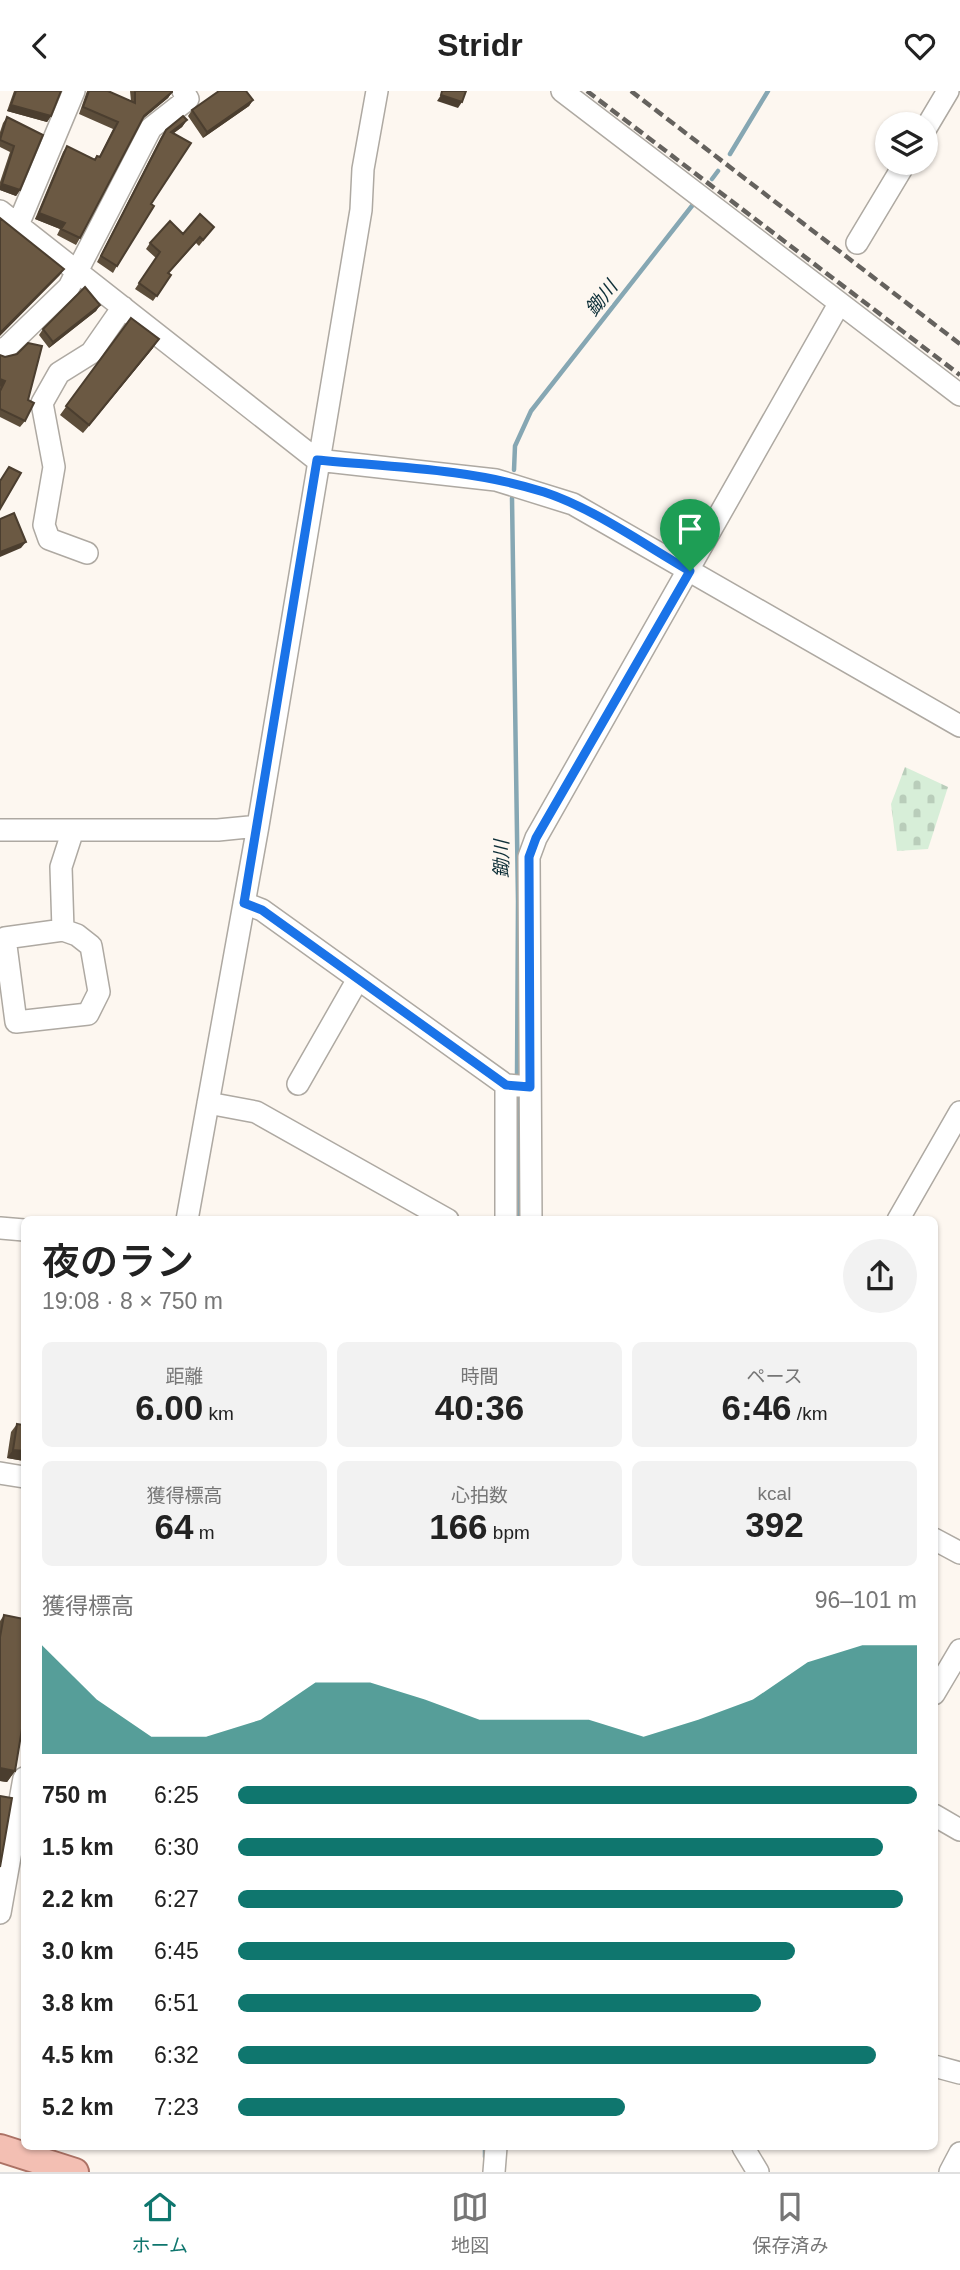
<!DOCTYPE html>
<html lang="ja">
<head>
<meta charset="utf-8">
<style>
	:root { --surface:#fff; --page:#f2f2f2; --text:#222; --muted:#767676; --line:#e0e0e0; --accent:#0f766e }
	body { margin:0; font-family:Helvetica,"Noto Sans JP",sans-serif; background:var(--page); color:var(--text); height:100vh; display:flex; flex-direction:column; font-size:26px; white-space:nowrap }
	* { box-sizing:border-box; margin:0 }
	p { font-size:23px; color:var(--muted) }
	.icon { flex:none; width:38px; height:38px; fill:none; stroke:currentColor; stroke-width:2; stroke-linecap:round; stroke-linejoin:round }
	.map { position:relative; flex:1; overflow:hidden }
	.details { position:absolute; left:21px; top:1125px; width:917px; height:934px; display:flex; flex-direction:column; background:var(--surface); border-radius:10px; box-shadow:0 2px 5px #0004 }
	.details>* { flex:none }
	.controls { position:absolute; left:875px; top:21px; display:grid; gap:14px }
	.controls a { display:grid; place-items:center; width:63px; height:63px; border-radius:50%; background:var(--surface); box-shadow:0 2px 5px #0004; font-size:35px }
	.pin { position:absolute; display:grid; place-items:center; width:60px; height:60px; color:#fff; margin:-72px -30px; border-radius:50% 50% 50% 0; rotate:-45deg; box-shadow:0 0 7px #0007 }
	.pin .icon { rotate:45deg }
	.round { display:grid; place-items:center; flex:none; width:74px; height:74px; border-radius:37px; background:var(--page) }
	.head { display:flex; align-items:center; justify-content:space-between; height:119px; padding:0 21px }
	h1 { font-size:38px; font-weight:600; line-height:52px }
	.figures { display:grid; grid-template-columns:repeat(3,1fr); gap:10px; height:119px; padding:7px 21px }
	.figures div { display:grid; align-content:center; border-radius:10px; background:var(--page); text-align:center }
	.figures b { font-size:35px; font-weight:600 }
	.figures small { font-size:19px; font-weight:400 }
	.figures p { font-size:19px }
	.chart { height:196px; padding:14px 21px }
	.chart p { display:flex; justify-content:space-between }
	.chart svg { width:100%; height:126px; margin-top:7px; fill:var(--accent); opacity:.7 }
	ul { padding:0 21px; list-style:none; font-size:23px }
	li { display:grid; grid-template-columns:112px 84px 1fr; align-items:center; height:52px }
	li i { height:18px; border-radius:9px; background:var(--accent) }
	header { display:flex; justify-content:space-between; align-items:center; height:91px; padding:0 21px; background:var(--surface); font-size:32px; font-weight:600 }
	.menu { display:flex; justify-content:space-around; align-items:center; height:98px; border-top:2px solid var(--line); background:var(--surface); font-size:19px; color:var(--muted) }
	.menu a { display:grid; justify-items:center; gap:4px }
	.menu .active { color:var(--accent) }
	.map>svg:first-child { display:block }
	.cemetery { fill:url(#cemetery-stones) }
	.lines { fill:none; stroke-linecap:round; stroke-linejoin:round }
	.stream { stroke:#86a7b3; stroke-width:4.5 }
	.minor-casing { stroke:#aea9a2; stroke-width:24 }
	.major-casing { stroke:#ac7265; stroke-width:30 }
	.minor { stroke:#fff; stroke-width:21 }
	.major { stroke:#f3bfb3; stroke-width:26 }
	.rail { stroke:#65625e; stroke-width:4.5; stroke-dasharray:10 5; stroke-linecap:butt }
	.wall { fill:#5c4d3a }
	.shaded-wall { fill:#4b3e2f }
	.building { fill:#6b5943; stroke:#4b3e2f; stroke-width:2 }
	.route-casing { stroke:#fff; stroke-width:14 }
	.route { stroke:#1a73e8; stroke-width:9 }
	.labels { text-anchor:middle; stroke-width:7; stroke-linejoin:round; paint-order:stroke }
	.water-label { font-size:19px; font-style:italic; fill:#0d2f38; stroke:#fdf7f0 }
</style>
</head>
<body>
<header><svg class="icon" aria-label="back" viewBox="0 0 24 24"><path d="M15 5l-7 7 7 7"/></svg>Stridr<svg class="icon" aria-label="heart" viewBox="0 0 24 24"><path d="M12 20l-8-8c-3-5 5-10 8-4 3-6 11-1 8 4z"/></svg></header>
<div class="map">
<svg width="960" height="2081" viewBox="0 0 960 2081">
	<defs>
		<pattern id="cemetery-stones" width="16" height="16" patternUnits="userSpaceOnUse" patternTransform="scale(1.75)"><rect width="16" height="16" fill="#d7eed8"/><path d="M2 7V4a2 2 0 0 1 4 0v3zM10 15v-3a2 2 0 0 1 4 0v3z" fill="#b9cdba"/></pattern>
	</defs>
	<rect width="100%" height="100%" fill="#fdf7f0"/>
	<path class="cemetery" d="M 905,676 L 948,696 L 928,758 L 897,760 L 891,713 Z"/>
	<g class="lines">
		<path class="stream" d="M 730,63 L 768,0
			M 712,88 L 718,80
			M 514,379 L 515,355 L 531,320 L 695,111
			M 512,407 L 518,810 L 517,988
			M 517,1000 L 518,1129
			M 485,2066 L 485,2056"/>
		<defs>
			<path id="minor" d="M 562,0 L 960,304
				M 926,37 L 948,0
				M 0,120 L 317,369 L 496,389 L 573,413 L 960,635
				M 18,134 L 74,0
				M 857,152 L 905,72
				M 0,258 L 4,259 L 69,196 L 151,37 L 188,8 L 183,0
				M 87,462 L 49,448 L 44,434 L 54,376 L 42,312 L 59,282 L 91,262 L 123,216
				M 0,739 L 218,739 L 258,735
				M 244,812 L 262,819 L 506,994
				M 63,839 L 77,844 L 91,855 L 99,901 L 88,923 L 16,931 L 5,847 L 63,839 L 61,776 L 73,739
				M 298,993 L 358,888
				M 208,1012 L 256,1021 L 448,1129
				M 187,1129 L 258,735 L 361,119 L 363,78 L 377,0
				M 506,1129 L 506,994 L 519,995
				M 531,1129 L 529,766 L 536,747 L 839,213
				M 898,1129 L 960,1021
				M 0,1137 L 24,1139
				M 0,1382 L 24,1386
				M 934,1448 L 960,1462
				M 934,1603 L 960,1559
				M 934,1724 L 960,1739
				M 0,1822 L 24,1687
				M 934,1975 L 960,1982
				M 743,2056 L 758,2081
				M 494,2081 L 496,2056
				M 950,2081 L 960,2062"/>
			<path id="major" d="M 0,2057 L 75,2081"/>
		</defs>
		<use href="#minor" class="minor-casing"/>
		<use href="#major" class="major-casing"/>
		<use href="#minor" class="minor"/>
		<use href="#major" class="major"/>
		<path class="rail" d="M 587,0 L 960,284
			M 631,0 L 960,253"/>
	</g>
	<path class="wall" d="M 14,0 L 61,0 L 51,25 L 47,31 L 7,20 Z
		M 87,0 L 108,0 L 131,10 L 130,0 L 172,0 L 172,1 L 168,7 L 141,29 L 80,147 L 76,154 L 57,144 L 60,138 L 35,128 L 63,61 L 67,55 L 94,69 L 99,66 L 113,38 L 79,23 Z
		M 253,9 L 249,15 L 203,47 L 188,25 L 192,19 Z
		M 7,26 L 43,44 L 20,99 L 16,105 L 0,99 L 0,91 L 10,61 L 0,56 L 0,41 L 3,32 Z
		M 187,29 L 182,36 L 174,42 L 151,113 L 113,182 L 97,171 L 161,46 L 166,39 Z
		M 214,136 L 199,155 L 196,152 L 169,182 L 171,184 L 153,210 L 135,198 L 156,167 L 146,158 L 150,152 Z
		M 100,214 L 96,220 L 49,257 L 39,244 L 43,238 Z
		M 131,227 L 153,257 L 83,342 L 60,324 Z
		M 0,264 L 28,309 L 25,330 L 20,336 L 0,326 Z
		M 17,1333 L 24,1370 L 7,1367 L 11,1341 Z
		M 4,1524 L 15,1680 L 7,1691 L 0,1690 L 0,1530 Z"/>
	<path class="shaded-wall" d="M 172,1 L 168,7 L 139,31 L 144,25 Z
		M 441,4 L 462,11 L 458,17 L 437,10 Z
		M 253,9 L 249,15 L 203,47 L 207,41 Z
		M 11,14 L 51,25 L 47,31 L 7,20 Z
		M 187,29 L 182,36 L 167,47 L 171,41 Z
		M 2,93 L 20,99 L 16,105 L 0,99 L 0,95 Z
		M 39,122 L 65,132 L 60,138 L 35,128 Z
		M 64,178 L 60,184 L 0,245 L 0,241 Z
		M 100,214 L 96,220 L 49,257 L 53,251 Z
		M 159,248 L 153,257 L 83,342 L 89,334 Z
		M 0,288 L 5,290 L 1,296 L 0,295 Z
		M 26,451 L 21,457 L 0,466 L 0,461 Z
		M 13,1359 L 24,1360 L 24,1370 L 7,1367 Z
		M 0,1677 L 15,1680 L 7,1691 L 0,1690 Z"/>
	<path class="building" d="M 16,0 L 61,0 L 51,25 L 11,14 Z
		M 89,0 L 108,0 L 135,12 L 135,0 L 172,0 L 172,1 L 144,25 L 80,147 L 61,138 L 65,132 L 39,122 L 67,55 L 95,69 L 97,65 L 100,66 L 118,31 L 83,16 Z
		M 219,0 L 246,0 L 253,9 L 207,41 L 192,19 Z
		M 442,0 L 466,0 L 462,11 L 441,4 Z
		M 183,25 L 187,29 L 171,41 L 191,52 L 151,113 L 154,115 L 117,175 L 101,165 L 166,39 Z
		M 7,26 L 43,44 L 20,99 L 2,93 L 14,55 L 0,49 Z
		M 200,123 L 214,136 L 203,149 L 200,146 L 168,182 L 171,184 L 157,205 L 139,192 L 160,161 L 150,152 L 170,130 L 183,143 Z
		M 0,127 L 64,178 L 3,239 L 0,241 Z
		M 85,196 L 100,214 L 53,251 L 43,238 Z
		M 131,227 L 159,248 L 89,334 L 66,315 Z
		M 28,252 L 42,255 L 28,309 L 34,312 L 25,330 L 0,318 L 0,300 L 5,290 L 0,288 L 0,264 L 5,266 L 17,263 Z
		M 9,376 L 21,382 L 0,418 L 0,390 Z
		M 14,422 L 26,451 L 0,461 L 0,428 Z
		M 17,1333 L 24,1334 L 24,1360 L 13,1359 Z
		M 4,1524 L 24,1528 L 24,1626 L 15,1680 L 0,1677 L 0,1546 Z
		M 0,1705 L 12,1707 L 0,1776 Z"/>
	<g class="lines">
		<defs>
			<path id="route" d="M 317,369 C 392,376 472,378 544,401 C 595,418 643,453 690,480 L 536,747 L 529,766 L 530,996 L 506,994 L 262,819 L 244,812 Z"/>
		</defs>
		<use href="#route" class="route-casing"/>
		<use href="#route" class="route"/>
	</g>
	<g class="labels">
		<g class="water-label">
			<text transform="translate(601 207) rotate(-52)" y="7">鋤川</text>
			<text transform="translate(501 768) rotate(-90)" y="7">鋤川</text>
		</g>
	</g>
</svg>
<div class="controls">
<a><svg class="icon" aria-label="layers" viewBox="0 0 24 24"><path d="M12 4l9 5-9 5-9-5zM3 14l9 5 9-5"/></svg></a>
</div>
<div class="pin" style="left:690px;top:480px;background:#1e9e55"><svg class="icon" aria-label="arrive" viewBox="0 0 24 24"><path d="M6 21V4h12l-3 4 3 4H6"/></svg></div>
<section class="details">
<div class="head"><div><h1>夜のラン</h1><p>19:08 · 8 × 750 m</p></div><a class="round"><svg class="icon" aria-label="share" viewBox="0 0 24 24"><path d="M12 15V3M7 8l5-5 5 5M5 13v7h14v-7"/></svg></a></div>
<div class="figures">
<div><p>距離</p><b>6.00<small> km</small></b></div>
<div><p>時間</p><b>40:36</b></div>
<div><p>ペース</p><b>6:46<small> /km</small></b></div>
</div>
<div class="figures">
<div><p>獲得標高</p><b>64<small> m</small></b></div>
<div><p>心拍数</p><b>166<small> bpm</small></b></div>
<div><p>kcal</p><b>392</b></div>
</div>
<div class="chart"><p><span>獲得標高</span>96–101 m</p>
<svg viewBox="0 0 160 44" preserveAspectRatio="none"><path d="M0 44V6L10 25L20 38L30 38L40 32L50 19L60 19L70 25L80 32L90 32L100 32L110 38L120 32L130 25L140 12L150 6L160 6V44z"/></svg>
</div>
<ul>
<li><b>750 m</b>6:25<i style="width:100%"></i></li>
<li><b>1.5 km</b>6:30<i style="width:95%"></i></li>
<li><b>2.2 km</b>6:27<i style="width:98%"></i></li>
<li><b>3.0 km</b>6:45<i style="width:82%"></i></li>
<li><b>3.8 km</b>6:51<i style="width:77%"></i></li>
<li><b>4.5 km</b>6:32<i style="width:94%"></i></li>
<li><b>5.2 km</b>7:23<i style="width:57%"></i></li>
</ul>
</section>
</div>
<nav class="menu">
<a class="active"><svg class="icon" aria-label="home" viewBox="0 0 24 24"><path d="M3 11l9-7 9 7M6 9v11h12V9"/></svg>ホーム</a>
<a><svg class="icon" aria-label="map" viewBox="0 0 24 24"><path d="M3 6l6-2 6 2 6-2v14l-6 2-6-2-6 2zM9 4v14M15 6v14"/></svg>地図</a>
<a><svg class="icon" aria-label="saved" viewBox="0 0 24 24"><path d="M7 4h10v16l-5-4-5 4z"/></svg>保存済み</a>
</nav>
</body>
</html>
